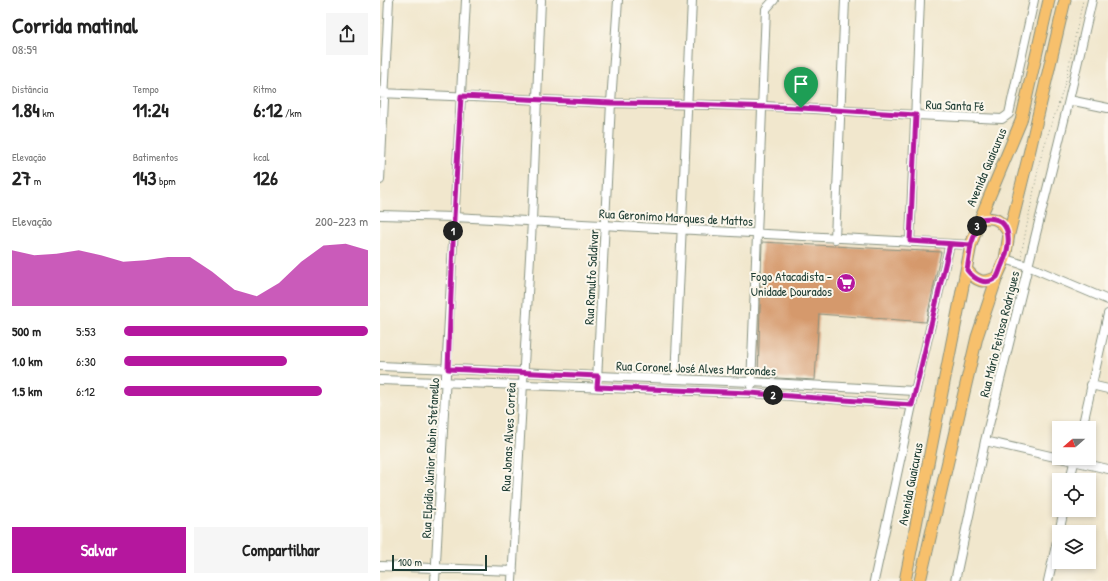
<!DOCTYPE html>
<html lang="pt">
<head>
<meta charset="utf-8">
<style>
	:root { --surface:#fff; --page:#f6f6f6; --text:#222; --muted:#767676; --accent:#b5179e }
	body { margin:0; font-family:"Patrick Hand",sans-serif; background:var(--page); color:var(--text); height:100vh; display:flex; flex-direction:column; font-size:15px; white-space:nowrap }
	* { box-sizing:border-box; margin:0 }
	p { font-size:13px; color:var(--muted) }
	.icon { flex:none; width:22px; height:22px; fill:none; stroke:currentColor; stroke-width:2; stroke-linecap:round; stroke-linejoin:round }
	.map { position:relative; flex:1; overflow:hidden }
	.details { display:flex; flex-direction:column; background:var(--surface); width:380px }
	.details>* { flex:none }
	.needle { width:26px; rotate:250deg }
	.buttons { position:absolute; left:672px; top:421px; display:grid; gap:8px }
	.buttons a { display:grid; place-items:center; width:44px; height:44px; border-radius:0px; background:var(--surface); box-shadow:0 2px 6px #0003; font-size:20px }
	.scale { position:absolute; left:12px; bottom:10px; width:95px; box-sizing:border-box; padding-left:4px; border:2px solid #1f3d34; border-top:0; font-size:11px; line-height:14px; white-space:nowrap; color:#1f3d34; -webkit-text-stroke:3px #fbf7ec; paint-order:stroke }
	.pin { position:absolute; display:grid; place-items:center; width:34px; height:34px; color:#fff; margin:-41px -17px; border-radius:50% 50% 50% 0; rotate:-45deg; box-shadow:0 0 4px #0007 }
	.pin .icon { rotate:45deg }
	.km { position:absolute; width:20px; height:20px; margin:-10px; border-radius:50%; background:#222; color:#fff; font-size:11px; line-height:20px; text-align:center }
	.round { display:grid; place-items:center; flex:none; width:42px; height:42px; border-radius:0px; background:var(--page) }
	.headline { display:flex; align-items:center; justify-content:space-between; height:68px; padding:0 12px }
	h1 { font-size:22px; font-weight:700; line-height:30px }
	.figures { display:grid; grid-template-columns:repeat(3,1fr); gap:6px; height:68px; padding:4px 12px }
	.figures div { display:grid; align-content:center }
	.figures b { font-size:20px; font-weight:700 }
	.figures small { font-size:11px; font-weight:400 }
	.figures p { font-size:11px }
	.chart { height:112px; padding:8px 12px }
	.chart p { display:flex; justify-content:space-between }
	.chart svg { width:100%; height:72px; margin-top:4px; fill:var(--accent); opacity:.7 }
	.button { display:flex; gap:8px; margin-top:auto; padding:8px 12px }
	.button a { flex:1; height:46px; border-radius:0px; background:var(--accent); color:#fff; font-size:16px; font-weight:700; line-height:46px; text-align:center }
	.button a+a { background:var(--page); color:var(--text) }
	ul { padding:0 12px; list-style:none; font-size:13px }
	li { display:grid; grid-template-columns:64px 48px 1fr; align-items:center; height:30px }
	li i { height:10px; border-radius:5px; background:var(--accent) }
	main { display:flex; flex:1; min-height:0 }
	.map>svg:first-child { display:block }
	.building { fill:#d5996c }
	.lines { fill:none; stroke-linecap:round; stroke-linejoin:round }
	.minor-casing { stroke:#889280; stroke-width:10 }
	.major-casing { stroke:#889280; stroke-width:13 }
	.path { stroke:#889280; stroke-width:1; stroke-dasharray:1 3; stroke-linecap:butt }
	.minor { stroke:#fff; stroke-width:8 }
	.major { stroke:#f7c06c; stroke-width:11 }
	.route-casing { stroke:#fff; stroke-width:8 }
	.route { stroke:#b5179e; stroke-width:5 }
	.labels { text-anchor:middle; stroke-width:4; stroke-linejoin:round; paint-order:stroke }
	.street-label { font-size:13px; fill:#1f3d34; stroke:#fbf7ec }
	.poi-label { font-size:13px; fill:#1f3d34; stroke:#fbf7ec; text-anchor:end }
</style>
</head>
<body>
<main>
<section class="details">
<div class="headline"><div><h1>Corrida matinal</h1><p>08:59</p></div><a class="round"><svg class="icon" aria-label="share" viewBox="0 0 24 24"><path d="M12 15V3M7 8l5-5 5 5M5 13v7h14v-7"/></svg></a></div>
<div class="figures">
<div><p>Distância</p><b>1.84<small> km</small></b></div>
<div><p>Tempo</p><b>11:24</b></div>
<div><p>Ritmo</p><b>6:12<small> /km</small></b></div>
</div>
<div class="figures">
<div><p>Elevação</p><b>27<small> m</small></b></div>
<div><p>Batimentos</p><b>143<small> bpm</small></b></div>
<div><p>kcal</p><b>126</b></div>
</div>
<div class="chart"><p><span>Elevação</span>200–223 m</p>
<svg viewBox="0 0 160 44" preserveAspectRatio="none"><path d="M0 44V10L10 13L20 12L30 10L40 13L50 17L60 16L70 14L80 14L90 23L100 34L110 38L120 30L130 17L140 7L150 6L160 10V44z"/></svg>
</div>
<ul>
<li><b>500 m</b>5:53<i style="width:100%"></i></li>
<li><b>1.0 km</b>6:30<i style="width:67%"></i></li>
<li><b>1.5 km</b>6:12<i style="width:81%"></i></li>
</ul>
<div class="button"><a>Salvar</a><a>Compartilhar</a></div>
</section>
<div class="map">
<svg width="728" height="581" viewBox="0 0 728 581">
	<rect width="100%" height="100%" fill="#fbf7ec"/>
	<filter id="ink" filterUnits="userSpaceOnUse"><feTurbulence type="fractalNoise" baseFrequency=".025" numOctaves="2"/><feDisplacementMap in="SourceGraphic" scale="8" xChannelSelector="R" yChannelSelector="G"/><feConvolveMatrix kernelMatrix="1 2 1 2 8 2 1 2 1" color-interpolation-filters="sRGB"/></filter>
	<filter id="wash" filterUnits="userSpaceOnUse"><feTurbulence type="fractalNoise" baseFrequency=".012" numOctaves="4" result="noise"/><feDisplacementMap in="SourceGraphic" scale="16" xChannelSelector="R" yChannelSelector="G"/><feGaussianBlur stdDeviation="0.9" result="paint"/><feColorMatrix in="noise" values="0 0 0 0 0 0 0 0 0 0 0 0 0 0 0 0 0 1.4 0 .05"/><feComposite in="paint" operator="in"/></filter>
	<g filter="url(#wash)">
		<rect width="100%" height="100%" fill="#f1e7cd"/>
		<g id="blocks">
			<path class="building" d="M 382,242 L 561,252 L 546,322 L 439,314 L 435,380 L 378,377 Z"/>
		</g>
	</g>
	<g filter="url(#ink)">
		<use href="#blocks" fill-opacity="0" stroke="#889280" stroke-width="1"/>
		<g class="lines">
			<defs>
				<path id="minor" d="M 0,93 L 231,103 L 383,106 L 536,115 L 622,119 L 629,114 L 654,0
					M 689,100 L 728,108
					M 0,180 L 9,0
					M 0,215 L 74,217 L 591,245
					M 455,239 L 465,0
					M 530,241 L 540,0
					M 625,259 L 648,266 L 728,300
					M 0,366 L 143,372 L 218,376 L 371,382 L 535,391
					M 295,379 L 312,0
					M 0,380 L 370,393 L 532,405
					M 217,380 L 231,103 L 238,0
					M 711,385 L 728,389
					M 371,386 L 386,9 L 394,0
					M 702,428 L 728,314
					M 605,441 L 679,458
					M 680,458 L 728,469
					M 690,480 L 695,458
					M 0,566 L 133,571
					M 55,581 L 86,0
					M 132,581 L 152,221 L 161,0
					M 494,581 L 532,405 L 570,244
					M 575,581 L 605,441 L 689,100 L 712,0
					M 668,581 L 684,510"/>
				<path id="major" d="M 600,219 C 615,216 621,220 629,234
					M 587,270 C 597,282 603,284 617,277
					M 525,581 L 591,245 L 600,219 L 641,121 L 669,0
					M 540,581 L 597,337 L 617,277 L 625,259 L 629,234 L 649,154 L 685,0"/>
			</defs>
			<use href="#minor" class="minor-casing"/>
			<use href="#major" class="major-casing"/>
			<path class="path" d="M 641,255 L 660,160 L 670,128 L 677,109 L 686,80 L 703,0
				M 620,347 L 637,270"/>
			<use href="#minor" class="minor"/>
			<use href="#major" class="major"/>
		</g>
	</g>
	<g class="lines" filter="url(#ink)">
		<defs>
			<path id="route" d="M 421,108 L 307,104 L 231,103 L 81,96 L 74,217 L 68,369 L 218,376 L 217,387 L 370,393 L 532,405 L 570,244 L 591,245 L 587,270 C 594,279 606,287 617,277 C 619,274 620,269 622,265 C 632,243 633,213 600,219 L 591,245 L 530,241 L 536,115 L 421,108"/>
		</defs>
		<use href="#route" class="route-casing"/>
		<use href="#route" class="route"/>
	</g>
	<defs>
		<symbol id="supermarket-disc" viewBox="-11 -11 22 22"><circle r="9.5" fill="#b5179e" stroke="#fbf7ec"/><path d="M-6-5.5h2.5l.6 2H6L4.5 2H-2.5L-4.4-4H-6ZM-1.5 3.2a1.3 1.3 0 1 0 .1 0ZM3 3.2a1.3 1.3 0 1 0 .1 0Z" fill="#fff"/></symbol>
	</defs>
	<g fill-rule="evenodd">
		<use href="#supermarket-disc" x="455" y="272" width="22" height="22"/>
	</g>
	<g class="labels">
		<g class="street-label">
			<text transform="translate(575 105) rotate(2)" y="5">Rua Santa Fé</text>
			<text transform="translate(606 167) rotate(-67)" y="5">Avenida Guaicurus</text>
			<text transform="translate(296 217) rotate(3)" y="5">Rua Geronimo Marques de Mattos</text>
			<text transform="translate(211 277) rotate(-87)" y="5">Rua Ranulfo Saldivar</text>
			<text transform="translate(619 334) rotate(-76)" y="5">Rua Mário Feitosa Rodrigues</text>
			<text transform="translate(316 368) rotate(2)" y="5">Rua Coronel José Alves Marcondes</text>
			<text transform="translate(128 437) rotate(-87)" y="5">Rua Jonas Alves Corrêa</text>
			<text transform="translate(50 458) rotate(-87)" y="5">Rua Elpídio Júnior Rubin Stefanello</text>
			<text transform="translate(530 484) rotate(-79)" y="5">Avenida Guaicurus</text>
		</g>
		<g class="poi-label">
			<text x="452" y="281">Fogo Atacadista -<tspan x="452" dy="15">Unidade Dourados</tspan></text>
		</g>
	</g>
</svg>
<div class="buttons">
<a><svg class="needle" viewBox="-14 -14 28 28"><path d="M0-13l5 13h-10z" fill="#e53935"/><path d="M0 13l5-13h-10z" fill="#767676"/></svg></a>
<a><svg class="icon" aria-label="locate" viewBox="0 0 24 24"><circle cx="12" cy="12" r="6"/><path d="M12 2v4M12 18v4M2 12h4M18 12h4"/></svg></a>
<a><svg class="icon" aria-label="layers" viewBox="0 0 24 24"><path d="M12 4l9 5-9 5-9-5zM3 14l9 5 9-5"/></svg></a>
</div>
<div class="scale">100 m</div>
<div class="pin" style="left:421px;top:108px;background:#1e9e55"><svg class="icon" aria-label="arrive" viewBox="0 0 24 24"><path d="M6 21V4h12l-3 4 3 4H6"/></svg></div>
<b class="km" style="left:73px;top:231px">1</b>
<b class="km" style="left:393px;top:395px">2</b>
<b class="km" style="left:597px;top:226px">3</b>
</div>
</main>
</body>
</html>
